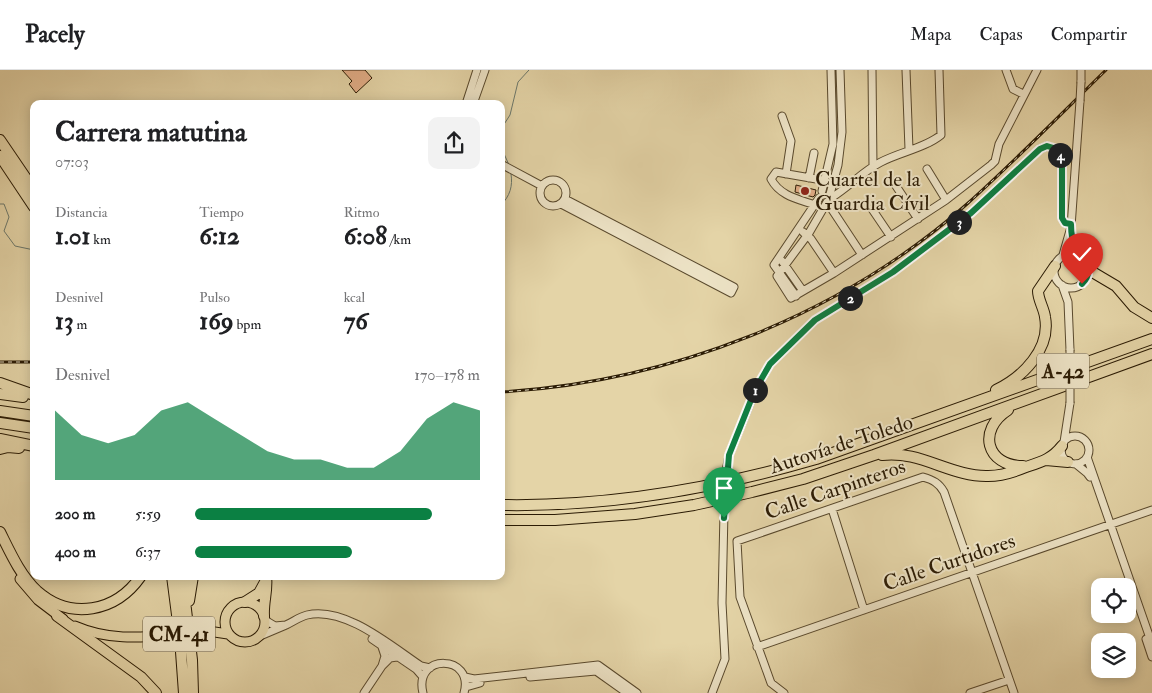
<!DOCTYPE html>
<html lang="es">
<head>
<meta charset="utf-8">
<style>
	:root { --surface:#fff; --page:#f2f2f2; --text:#202124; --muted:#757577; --line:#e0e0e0; --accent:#0b8043 }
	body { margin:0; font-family:"IM FELL Double Pica",serif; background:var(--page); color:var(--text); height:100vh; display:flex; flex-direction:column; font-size:19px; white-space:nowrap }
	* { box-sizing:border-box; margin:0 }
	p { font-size:16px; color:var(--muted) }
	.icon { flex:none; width:28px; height:28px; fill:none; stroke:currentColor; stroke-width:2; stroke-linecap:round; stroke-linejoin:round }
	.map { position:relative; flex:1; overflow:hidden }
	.details { position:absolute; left:30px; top:30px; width:475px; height:480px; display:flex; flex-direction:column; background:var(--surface); border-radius:10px; box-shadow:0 2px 12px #0003 }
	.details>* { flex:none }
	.controls { position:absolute; left:1091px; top:508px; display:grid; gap:10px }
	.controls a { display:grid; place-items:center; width:45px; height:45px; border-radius:10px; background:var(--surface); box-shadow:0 2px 12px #0003; font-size:25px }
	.pin { position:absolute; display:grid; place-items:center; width:42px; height:42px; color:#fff; margin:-51px -21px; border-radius:50% 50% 50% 0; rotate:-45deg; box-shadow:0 0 5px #0007 }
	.pin .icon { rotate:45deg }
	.km { position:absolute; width:25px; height:25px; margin:-12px; border-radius:50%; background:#222; color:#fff; font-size:14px; line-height:25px; text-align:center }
	.round { display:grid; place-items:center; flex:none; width:52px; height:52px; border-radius:10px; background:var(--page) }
	.summary { display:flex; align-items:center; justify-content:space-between; height:85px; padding:0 25px }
	h1 { font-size:28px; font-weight:700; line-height:38px }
	.stats { display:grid; grid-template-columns:repeat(3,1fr); gap:8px; height:85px; padding:5px 25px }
	.stats div { display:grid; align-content:center }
	.stats b { font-size:25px; font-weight:700 }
	.stats small { font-size:14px; font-weight:400 }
	.stats p { font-size:14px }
	.chart { height:140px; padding:10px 25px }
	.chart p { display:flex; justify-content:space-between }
	.chart svg { width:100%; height:90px; margin-top:5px; fill:var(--accent); opacity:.7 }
	ul { padding:0 25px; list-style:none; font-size:16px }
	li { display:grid; grid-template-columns:80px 60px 1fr; align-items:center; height:38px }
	li i { height:12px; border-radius:6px; background:var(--accent) }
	header { display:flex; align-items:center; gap:30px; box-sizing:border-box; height:70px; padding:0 25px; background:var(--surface); border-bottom:1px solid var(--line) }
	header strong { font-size:24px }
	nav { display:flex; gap:28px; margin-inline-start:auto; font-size:18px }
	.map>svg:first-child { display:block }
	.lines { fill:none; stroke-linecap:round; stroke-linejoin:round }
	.stream { stroke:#6c786c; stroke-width:1 }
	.building { fill:#e3ae88; stroke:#2b1b04 }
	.minor-casing { stroke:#59492d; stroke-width:9 }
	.major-casing { stroke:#2b1b04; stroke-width:11 }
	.highway-casing { stroke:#2b1b04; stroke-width:12 }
	.minor { stroke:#ede3c6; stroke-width:7 }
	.major { stroke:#e4d4a7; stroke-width:9 }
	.highway { stroke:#e4d4a7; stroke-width:10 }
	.rail-casing { stroke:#2b1b04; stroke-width:3 }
	.rail { stroke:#ede3c6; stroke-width:1; stroke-dasharray:4; stroke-linecap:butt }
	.minor-bridge-casing { stroke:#59492d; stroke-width:9; stroke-linecap:butt }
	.minor-bridge { stroke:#ede3c6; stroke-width:7 }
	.route-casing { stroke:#fff; stroke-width:10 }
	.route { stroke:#0b8043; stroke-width:6 }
	.poi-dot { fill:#8f2418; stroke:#ede3c6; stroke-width:2 }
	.labels { text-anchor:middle; stroke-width:4; stroke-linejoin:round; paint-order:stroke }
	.shield { fill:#ede3c6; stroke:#65573e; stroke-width:1 }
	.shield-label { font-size:20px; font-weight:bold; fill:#2b1b04 }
	.poi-label { font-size:21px; fill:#2b1b04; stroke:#ede3c6; text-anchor:start }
	.street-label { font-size:21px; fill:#2b1b04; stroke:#ede3c6 }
</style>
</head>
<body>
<header>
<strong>Pacely</strong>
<nav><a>Mapa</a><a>Capas</a><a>Compartir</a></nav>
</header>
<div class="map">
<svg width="1152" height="623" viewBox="0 0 1152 623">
	<rect width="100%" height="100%" fill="#e4d4a7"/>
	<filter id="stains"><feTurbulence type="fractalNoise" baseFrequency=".004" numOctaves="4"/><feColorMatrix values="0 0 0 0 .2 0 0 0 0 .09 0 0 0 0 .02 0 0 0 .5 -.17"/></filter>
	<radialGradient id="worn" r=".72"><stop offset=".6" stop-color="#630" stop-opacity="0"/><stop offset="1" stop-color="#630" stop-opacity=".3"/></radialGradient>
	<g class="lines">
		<path class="stream" d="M 501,59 L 510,45 L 518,12 L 529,0
			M 501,77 L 509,95
			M 0,134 L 4,134 L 9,147 L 4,161 L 15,176 L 34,180
			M 501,135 C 510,126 513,116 511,104"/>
	</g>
	<path class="building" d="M 342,0 L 365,0 L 372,8 L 356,23 L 349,14 L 352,11 Z
		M 796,115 L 816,120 L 815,125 L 813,127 L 795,122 Z"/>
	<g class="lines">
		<defs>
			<path id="minor" d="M 872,0 L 873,96
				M 906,0 L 909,79
				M 1006,0 L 1013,19 L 1023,24
				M 1081,12 L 1081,0
				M 466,34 L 477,0
				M 473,34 L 485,0
				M 782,46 L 791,71 L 786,104
				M 501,94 L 542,116
				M 927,99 L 946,130
				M 809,108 L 814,83
				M540 123a13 13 0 1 1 26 0a13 13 0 1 1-26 0Z
				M 894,113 L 918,149
				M 822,121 L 833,74 L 831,0
				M 830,124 L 838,95 L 842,62 L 840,0
				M 831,128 C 849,117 863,101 881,92 C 900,82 925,78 941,65 L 939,0
				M 561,134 L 731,223 L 734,217 L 565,129
				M 815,135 C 798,129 780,126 771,109 L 776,102 L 822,110
				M 872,139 L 891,167
				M 803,162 L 811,169 L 834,203
				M 1071,165 L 1074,176 L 1080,186
				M1054 201a17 17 0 1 1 34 0a17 17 0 1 1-34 0Z
				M 862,185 L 827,132 L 809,163 L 777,206 L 791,228 L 834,203 L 946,130 L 991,95 L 995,91 L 999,74 L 1037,0
				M 1063,185 L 1071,157 L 1080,31
				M 782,191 L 803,221
				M 1062,215 L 1068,232 L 1070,280
				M 796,226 L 774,195 L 819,128
				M1061 380a14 14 0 1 1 28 0a14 14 0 1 1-28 0Z
				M 1064,372 L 1070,333
				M 1087,387 L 1152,574
				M 1076,394 L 1087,403 L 1090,407
				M 727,396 L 729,385 L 755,321 L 770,294 L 815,250 L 893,202 L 971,143 L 1040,79 L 1047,76 L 1057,79 L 1062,88 L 1062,148 L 1065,153 L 1071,154
				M 832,439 L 864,540
				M 286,555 C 293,552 299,547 307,545 C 345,536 391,576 421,596 L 430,598
				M 260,566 L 286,555 L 275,556 L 265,550
				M 372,569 L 416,599 L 423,607
				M 1146,569 L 1152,587
				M 382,577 L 385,586 L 382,596 L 390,588 L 397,587
				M 757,577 L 1152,440
				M 465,607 L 474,609 L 598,595 L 637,623
				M 530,607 L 596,601 L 627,623
				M 466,617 L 480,613
				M 364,623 L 382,596
				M 423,623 C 413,583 475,584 464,623
				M 712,623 L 725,589 L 722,533 L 724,442
				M 784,623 L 771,613 L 740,527 L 737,471 L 923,407 C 933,410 939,413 944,422 L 1014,623
				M 970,623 L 1009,610"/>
			<path id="major" d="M 20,509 L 38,530 L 63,549
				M225 552a20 20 0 1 1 40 0a20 20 0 1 1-40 0Z
				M 75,556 C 107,570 138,568 172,565
				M 197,563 L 208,561 L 228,564"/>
			<path id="highway" d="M 0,70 L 34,120
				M 0,86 L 34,137
				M 1089,200 L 1116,216 L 1134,237 L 1152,248
				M 0,313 L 34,325
				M 996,320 C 1023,307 1051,279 1045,247 C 1044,238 1038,230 1038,221 L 1055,196
				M 0,324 L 23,327
				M 1008,340 C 977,360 986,396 1023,396
				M 0,341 L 34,346
				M 0,353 L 34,358
				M 0,369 L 34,376
				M 0,379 L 8,377 L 19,378
				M 882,385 C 920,380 951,407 988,406 C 1002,406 1014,402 1026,397 C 1041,392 1052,389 1062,376
				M 1046,390 L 1068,392
				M 501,435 C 609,437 713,419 816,389 L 1152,269
				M 501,450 L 555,450 L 635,444 L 694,435 L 752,422 L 803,409 L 874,385 L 1152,284
				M 0,462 C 10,482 20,505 37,521 C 71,551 116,542 141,506
				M 172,506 L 180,568 L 184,623
				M 182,506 L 192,590 L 193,623
				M 189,531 L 193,506
				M 245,532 L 259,523 L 265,512
				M 57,546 L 141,607 L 156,623
				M 264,546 C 263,532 268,520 266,506"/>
		</defs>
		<use href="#minor" class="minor-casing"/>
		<use href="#major" class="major-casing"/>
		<use href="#highway" class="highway-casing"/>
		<use href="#minor" class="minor"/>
		<use href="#major" class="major"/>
		<use href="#highway" class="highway"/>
		<defs>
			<path id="rail" d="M 0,292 L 34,292
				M 501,322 C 669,312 840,246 967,134 C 1015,91 1060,45 1106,0"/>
		</defs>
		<use href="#rail" class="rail-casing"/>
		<use href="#rail" class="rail"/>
		<defs>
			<path id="minor-bridge" d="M 1080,31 L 1081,12
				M 1070,280 L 1070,333
				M 724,442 L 727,396"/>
		</defs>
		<use href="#minor-bridge" class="minor-bridge-casing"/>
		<use href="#minor-bridge" class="minor-bridge"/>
	</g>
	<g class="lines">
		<defs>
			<path id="route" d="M 724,448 L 729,385 L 755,320 L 770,294 L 815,250 L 893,202 L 971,143 L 1040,79 L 1047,76 L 1057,79 L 1062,88 L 1062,148 L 1065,153 L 1071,154 C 1071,163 1072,171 1076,179 C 1083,192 1096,200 1082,214"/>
		</defs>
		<use href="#route" class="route-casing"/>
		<use href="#route" class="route"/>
	</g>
	<circle class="poi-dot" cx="805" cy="121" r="5"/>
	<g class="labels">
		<g class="shield">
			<rect x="1037" y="283.5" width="52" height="35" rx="4"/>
			<rect x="143" y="546.5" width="72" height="35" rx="4"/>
		</g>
		<g class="shield-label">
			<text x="1063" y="308">A-42</text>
			<text x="179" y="571">CM-41</text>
		</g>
		<g class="poi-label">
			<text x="815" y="116">Cuartel de la<tspan x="815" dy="24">Guardia Cívil</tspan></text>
		</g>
		<g class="street-label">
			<text transform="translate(841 374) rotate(-18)" y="7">Autovía de Toledo</text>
			<text transform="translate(835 419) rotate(-19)" y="7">Calle Carpinteros</text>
			<text transform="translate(949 492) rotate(-19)" y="7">Calle Curtidores</text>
		</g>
	</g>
	<rect width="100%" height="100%" filter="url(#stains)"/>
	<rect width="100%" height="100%" fill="url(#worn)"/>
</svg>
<div class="controls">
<a><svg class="icon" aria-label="locate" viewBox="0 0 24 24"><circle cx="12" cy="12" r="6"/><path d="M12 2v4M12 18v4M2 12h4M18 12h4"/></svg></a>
<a><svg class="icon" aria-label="layers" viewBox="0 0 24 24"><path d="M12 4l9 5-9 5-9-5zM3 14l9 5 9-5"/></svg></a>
</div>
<div class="pin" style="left:724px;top:448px;background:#1e9e55"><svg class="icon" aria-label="arrive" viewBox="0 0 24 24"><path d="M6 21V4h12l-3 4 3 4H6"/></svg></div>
<div class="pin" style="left:1082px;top:214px;background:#d93025"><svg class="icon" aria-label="check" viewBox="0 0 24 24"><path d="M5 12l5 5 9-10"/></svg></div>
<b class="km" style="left:755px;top:320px">1</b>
<b class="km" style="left:850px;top:228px">2</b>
<b class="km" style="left:959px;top:152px">3</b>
<b class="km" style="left:1060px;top:85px">4</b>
<section class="details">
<div class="summary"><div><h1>Carrera matutina</h1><p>07:03</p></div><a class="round"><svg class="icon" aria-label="share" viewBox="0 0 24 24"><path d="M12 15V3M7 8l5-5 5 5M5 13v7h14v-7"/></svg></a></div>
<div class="stats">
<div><p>Distancia</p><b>1.01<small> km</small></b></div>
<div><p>Tiempo</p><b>6:12</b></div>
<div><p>Ritmo</p><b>6:08<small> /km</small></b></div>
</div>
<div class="stats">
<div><p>Desnivel</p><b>13<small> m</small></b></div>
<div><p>Pulso</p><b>169<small> bpm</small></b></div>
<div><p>kcal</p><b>76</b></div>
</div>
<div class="chart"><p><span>Desnivel</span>170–178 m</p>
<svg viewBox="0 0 160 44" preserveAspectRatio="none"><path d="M0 44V10L10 22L20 26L30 22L40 10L50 6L60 14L70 22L80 30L90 34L100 34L110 38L120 38L130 30L140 14L150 6L160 10V44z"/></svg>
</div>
<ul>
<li><b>200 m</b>5:59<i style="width:83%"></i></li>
<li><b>400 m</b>6:37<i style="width:55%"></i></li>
</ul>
</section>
</div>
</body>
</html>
